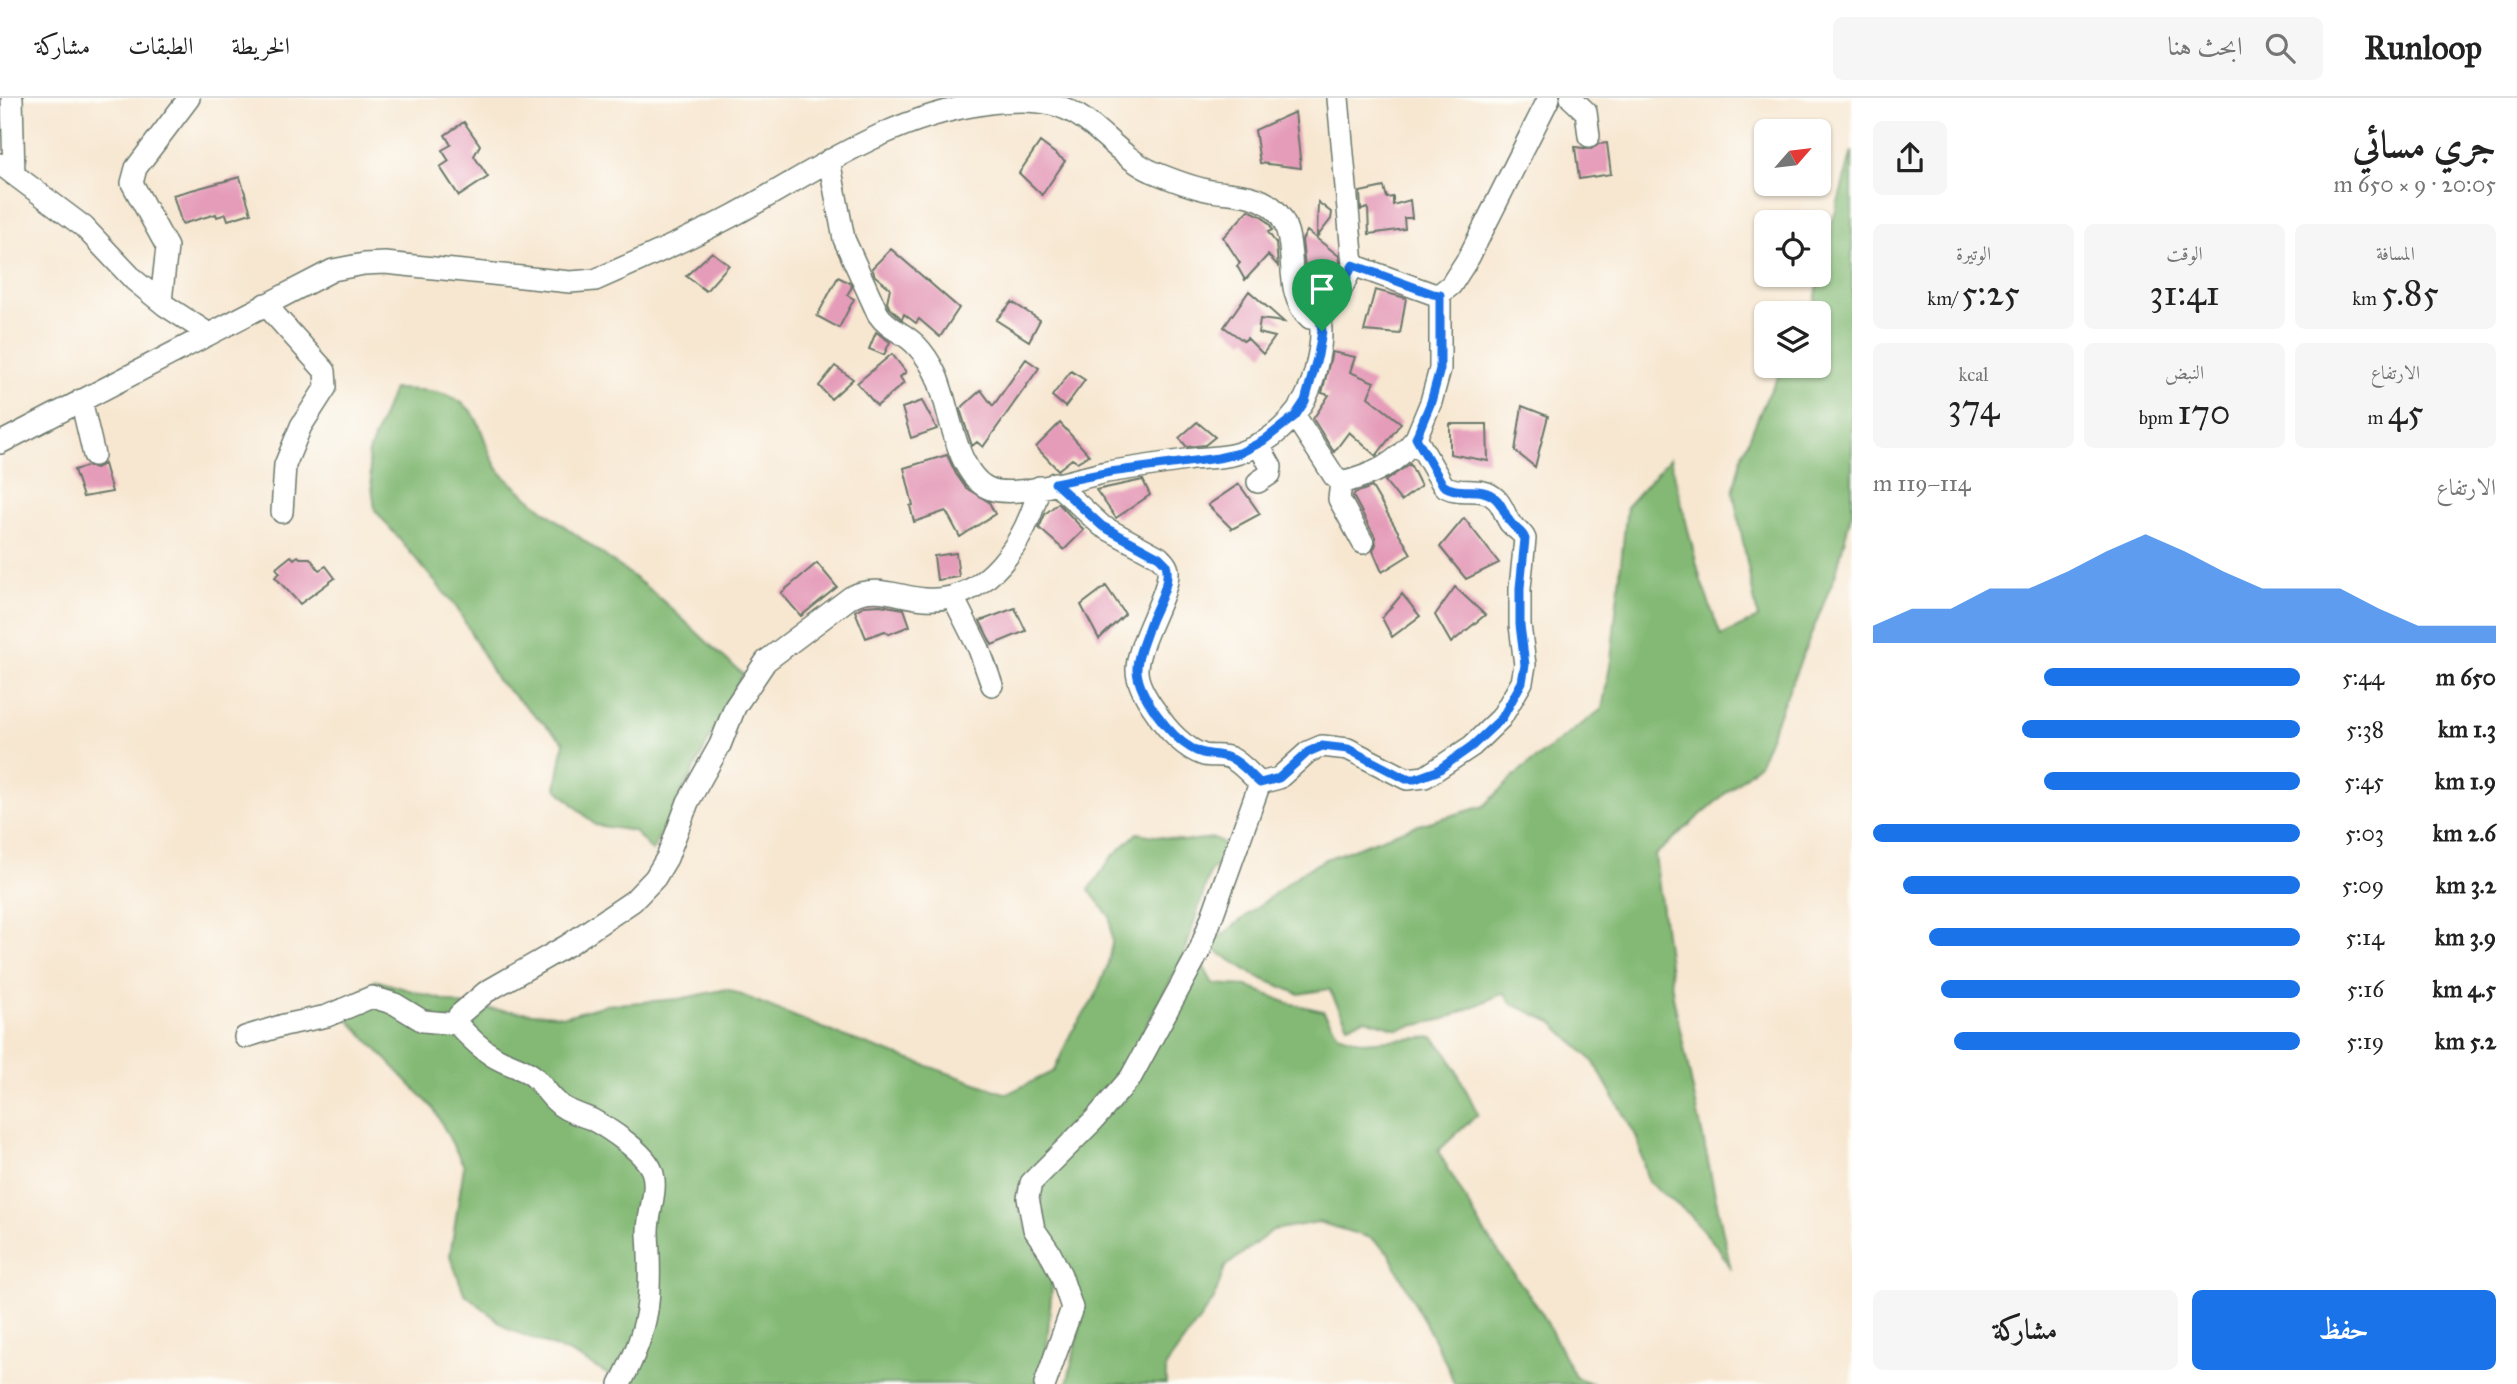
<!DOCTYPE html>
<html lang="ar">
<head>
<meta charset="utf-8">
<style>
	:root { --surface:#fff; --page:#f6f6f6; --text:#222; --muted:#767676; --line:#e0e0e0; --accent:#1a73e8 }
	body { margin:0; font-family:"IM FELL Great Primer",Amiri,serif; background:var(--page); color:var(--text); direction:rtl; height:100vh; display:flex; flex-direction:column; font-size:26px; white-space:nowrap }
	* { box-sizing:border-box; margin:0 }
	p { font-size:23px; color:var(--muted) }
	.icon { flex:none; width:38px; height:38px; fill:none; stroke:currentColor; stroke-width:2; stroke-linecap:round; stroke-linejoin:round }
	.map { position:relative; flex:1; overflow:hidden; direction:ltr }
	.sheet { display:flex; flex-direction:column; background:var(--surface); width:665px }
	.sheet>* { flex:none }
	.needle { width:46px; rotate:62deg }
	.tools { position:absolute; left:1754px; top:21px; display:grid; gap:14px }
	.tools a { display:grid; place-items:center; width:77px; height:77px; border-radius:10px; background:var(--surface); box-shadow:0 2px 5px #0004; font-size:35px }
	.pin { position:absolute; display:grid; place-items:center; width:60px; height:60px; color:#fff; margin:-72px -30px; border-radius:50% 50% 50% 0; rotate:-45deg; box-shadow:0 0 7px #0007 }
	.pin .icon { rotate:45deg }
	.round { display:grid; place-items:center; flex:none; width:74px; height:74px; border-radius:10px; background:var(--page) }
	.headline { display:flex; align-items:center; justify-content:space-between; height:119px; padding:0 21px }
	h1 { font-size:38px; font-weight:600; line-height:52px }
	.figures { display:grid; grid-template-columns:repeat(3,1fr); gap:10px; height:119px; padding:7px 21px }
	.figures div { display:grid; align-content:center; border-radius:10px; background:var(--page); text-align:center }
	.figures b { font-size:35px; font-weight:600 }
	.figures small { font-size:19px; font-weight:400 }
	.figures p { font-size:19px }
	.chart { height:196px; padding:14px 21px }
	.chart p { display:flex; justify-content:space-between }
	.chart svg { width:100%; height:126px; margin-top:7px; fill:var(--accent); opacity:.7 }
	.primary-button { display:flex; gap:14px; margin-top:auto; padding:14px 21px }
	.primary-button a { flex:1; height:80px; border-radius:10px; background:var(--accent); color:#fff; font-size:28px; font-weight:600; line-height:80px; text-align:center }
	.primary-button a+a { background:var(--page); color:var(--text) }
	ul { padding:0 21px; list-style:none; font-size:23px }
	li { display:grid; grid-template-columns:112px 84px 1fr; align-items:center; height:52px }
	li i { height:18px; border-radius:9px; background:var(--accent) }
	header { display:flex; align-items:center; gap:42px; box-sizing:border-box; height:98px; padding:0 35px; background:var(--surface); border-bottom:2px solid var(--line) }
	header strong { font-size:33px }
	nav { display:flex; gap:38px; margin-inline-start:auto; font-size:24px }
	.search { width:490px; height:63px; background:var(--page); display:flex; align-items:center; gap:18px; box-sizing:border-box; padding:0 24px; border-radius:10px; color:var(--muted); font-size:26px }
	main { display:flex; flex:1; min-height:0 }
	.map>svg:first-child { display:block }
	.forest { fill:#83b975; stroke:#517b54; stroke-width:2 }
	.building { fill:#e59cb9 }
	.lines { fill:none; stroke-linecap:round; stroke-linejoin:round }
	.minor-casing { stroke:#6b786b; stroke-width:24 }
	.minor { stroke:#fff; stroke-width:21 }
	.route-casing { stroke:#fff; stroke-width:14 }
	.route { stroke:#1a73e8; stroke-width:9 }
</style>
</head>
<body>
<header>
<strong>Runloop</strong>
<div class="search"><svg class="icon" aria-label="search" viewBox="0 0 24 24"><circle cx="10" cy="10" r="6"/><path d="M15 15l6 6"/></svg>ابحث هنا</div>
<nav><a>الخريطة</a><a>الطبقات</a><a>مشاركة</a></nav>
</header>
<main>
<section class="sheet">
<div class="headline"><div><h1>جري مسائي</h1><p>20:05 · 9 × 650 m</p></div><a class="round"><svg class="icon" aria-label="share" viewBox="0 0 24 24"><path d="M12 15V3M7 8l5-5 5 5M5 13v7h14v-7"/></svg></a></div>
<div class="figures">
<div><p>المسافة</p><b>5.85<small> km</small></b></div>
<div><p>الوقت</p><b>31:41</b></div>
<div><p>الوتيرة</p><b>5:25<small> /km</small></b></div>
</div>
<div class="figures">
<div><p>الارتفاع</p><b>45<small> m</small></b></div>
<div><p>النبض</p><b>170<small> bpm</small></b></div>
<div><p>kcal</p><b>374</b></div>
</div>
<div class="chart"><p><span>الارتفاع</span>114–119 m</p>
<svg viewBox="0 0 160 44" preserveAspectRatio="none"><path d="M0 44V38L10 32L20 32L30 25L40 25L50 19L60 12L70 6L80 12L90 19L100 25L110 25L120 25L130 32L140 38L150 38L160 38V44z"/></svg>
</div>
<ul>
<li><b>650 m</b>5:44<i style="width:60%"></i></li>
<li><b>1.3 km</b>5:38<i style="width:65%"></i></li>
<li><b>1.9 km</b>5:45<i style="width:60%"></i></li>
<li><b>2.6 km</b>5:03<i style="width:100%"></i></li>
<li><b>3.2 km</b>5:09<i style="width:93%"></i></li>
<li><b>3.9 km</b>5:14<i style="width:87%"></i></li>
<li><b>4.5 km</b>5:16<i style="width:84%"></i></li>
<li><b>5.2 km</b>5:19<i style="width:81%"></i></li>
</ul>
<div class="primary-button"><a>حفظ</a><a>مشاركة</a></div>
</section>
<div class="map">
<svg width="1852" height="1286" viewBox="0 0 1852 1286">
	<rect width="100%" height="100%" fill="#fdfcf7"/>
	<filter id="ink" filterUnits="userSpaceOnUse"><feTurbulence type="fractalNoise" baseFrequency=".0143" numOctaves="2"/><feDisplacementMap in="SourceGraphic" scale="14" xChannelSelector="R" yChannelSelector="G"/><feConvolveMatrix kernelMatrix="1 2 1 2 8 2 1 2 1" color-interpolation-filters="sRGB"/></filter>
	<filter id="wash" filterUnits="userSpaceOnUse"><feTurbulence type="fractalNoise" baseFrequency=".00686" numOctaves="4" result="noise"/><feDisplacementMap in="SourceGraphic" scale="28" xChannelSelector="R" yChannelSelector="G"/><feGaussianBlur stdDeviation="1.57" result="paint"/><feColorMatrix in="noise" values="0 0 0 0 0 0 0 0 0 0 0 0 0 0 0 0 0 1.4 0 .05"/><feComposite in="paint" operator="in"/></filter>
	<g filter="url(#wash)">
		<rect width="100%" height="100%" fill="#f7e7d1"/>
		<path class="forest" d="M 1852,53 L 1852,413 L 1836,475 L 1759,666 L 1655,757 L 1673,898 L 1731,1172 L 1720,1152 L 1689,1116 L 1648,1084 L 1637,1040 L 1593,963 L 1552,924 L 1512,906 L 1504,895 L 1445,921 L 1398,931 L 1365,921 L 1348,927 L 1329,891 L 1299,896 L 1258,879 L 1208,848 L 1302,774 L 1326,761 L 1412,729 L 1484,708 L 1522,671 L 1602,611 L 1611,562 L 1627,408 L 1670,360 L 1701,483 L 1721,538 L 1758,520 L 1733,393 L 1742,357 L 1765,303 L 1784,268 L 1818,268 L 1818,215 L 1813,215 L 1822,164 Z
			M 393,291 C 420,292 447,290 468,310 C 483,323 487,361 502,376 C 545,417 593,448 640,484 C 677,512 707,547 743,576 L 652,753 L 634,733 L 595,727 L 556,690 L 564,644 L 497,582 L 457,510 L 375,412 L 368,357 Z
			M 1137,735 L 1185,743 L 1214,740 L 1229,748 L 1225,758 L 1210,774 L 1183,860 L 1112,990 L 1024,1087 L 1019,1111 L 1052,1187 L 1045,1270 L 1034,1286 L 625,1286 L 572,1256 L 508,1231 L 464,1195 L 450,1158 L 464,1068 L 434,1011 L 337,910 L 375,882 L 467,909 L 566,918 L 605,907 L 679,901 L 727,891 L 840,937 L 1007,996 L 1054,973 L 1071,935 L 1094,901 L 1107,869 L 1112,845 L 1110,819 L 1089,792 L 1111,760 Z
			M 1201,864 L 1213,886 L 1247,888 L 1288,905 L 1323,913 L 1338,936 L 1362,944 L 1433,939 L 1449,958 L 1478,1016 L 1438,1053 L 1486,1137 L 1542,1215 L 1575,1279 L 1594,1286 L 1454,1286 L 1448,1269 L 1388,1154 L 1371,1140 L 1318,1124 L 1273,1132 L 1225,1169 L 1214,1201 L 1166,1268 L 1166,1286 L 1067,1286 L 1082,1219 L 1070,1174 L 1037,1117 L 1034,1089 L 1092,1027 Z"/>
		<g id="blocks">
			<path class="building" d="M 1295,14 L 1301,70 L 1260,65 L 1255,32 Z
				M 464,24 L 480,47 L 474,58 L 488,79 L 459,98 L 440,69 L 449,63 L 442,52 L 451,47 L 445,37 Z
				M 1040,44 L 1065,63 L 1042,97 L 1019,75 Z
				M 1607,45 L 1611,76 L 1579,81 L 1575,49 L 1591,51 L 1599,46 Z
				M 240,79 L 251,115 L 228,122 L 226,116 L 217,119 L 216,116 L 182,126 L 173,97 Z
				M 1384,89 L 1387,100 L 1393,99 L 1393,107 L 1410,102 L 1412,120 L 1404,120 L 1405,131 L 1369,136 L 1368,110 L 1361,112 L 1360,94 Z
				M 1318,104 L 1332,115 L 1331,121 L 1317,139 Z
				M 1249,112 L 1263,119 L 1270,127 L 1272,132 L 1268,134 L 1276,145 L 1278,168 L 1268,157 L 1245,182 L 1237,168 L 1240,165 L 1223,139 Z
				M 1307,133 L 1339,158 L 1340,165 L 1323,194 L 1305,169 L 1302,142 Z
				M 891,151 L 959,210 L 940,239 L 919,221 L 916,225 L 904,216 L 902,221 L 889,209 L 887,204 L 890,190 L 875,178 L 872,170 Z
				M 712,154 L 729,167 L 706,193 L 686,178 Z
				M 838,179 L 850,185 L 852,189 L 847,197 L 854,201 L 839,230 L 817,218 Z
				M 1375,192 L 1406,200 L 1400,236 L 1364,233 Z
				M 1249,193 L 1284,224 L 1260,221 L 1258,235 L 1275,239 L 1263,256 L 1247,240 L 1244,243 L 1224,229 Z
				M 1012,204 L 1040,222 L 1029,243 L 996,222 Z
				M 876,234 L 890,244 L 884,257 L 869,251 Z
				M 1332,254 L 1355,259 L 1350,274 L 1374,284 L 1368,299 L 1401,325 L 1376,358 L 1349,334 L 1334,354 L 1313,321 L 1329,297 L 1322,295 Z
				M 892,256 L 906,274 L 900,279 L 904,285 L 877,308 L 857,285 Z
				M 1026,261 L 1039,270 L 983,349 L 977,344 L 972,348 L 960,311 L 981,292 L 993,308 Z
				M 835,268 L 853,281 L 831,301 L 819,288 Z
				M 1071,273 L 1085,282 L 1065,309 L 1052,298 Z
				M 922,303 L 937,331 L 911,340 L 902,310 Z
				M 1522,308 L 1548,318 L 1535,369 L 1515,353 Z
				M 1197,324 L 1215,339 L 1205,347 L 1187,349 L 1179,340 Z
				M 1060,325 L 1089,357 L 1077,364 L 1072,361 L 1058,372 L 1036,349 Z
				M 1450,326 L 1487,326 L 1488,363 L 1450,356 Z
				M 947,357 L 956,376 L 966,390 L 989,404 L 995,416 L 960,439 L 946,413 L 914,424 L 910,408 L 913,407 L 904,370 Z
				M 104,366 L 112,394 L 83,399 L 74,372 L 88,368 L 96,370 Z
				M 1410,366 L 1421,388 L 1401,403 L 1385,383 Z
				M 1143,382 L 1150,397 L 1116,420 L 1096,392 Z
				M 1239,386 L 1260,416 L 1232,431 L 1208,407 Z
				M 1372,389 L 1411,456 L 1382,474 L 1373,453 L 1376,446 L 1375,439 L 1353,398 L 1355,395 Z
				M 1058,405 L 1084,432 L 1064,452 L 1039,430 L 1045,416 Z
				M 1464,420 L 1499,465 L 1466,481 L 1440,449 Z
				M 956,455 L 959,479 L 937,482 L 934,458 Z
				M 291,458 L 294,461 L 298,458 L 300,460 L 310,460 L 319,472 L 326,468 L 335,480 L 300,506 L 275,479 L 280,475 L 276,470 Z
				M 817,465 L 837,489 L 801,518 L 781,495 Z
				M 1106,488 L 1125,516 L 1099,541 L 1081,507 Z
				M 1455,489 L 1485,517 L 1451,545 L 1435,517 Z
				M 1402,496 L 1420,518 L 1392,539 L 1382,520 Z
				M 880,507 L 904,511 L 910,528 L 889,536 L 885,533 L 866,540 L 855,513 L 864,508 Z
				M 1015,510 L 1026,533 L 992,547 L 980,523 Z"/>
		</g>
	</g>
	<g filter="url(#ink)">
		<use href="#blocks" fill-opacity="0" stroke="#6b786b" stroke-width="2"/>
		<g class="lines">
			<defs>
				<path id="minor" d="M 12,0 L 14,77
					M 1338,0 L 1353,167
					M 1571,0 L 1586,14 L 1589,38
					M 829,62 L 844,141 L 878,216 C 888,231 903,234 915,246 C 923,254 931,266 936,277 C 950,308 955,375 988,390 C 1011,402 1079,380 1107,374 C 1133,370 1160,366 1186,362 C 1204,359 1221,361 1239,355 C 1277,343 1306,312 1315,274 C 1319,256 1323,239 1320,221
					M 0,66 L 84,129 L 134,182 L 166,208 L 209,236
					M 161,203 L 167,149 L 132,85 L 136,70 L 189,0
					M 265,206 L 325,273 L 326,289 L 301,328 L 285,367 L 282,414
					M 81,302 L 94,357
					M 1295,318 L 1334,378 L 1341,385 C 1373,377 1396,366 1416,340
					M 0,345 L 333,172 L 364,166 L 385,165 L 570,184 L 595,182 C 641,162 689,141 734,117 C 815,73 889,19 983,6 C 1005,3 1029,1 1051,6 C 1092,15 1114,56 1151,73 C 1170,81 1190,89 1211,93 C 1231,96 1255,95 1272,109 C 1305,136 1278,193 1310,220 L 1320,221 L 1336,202 L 1353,167 L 1433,196 L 1440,196 L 1451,187 L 1469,159 L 1549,0
					M 1258,346 L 1271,369 L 1270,376 L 1258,384
					M 1055,385 L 1102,428 L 1159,459 C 1163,463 1167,466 1168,472 C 1170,495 1139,540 1137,570 C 1136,584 1148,603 1156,614 C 1166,631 1185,651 1204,657 C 1213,659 1222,656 1231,660 C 1241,665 1251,677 1260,685
					M 1341,385 L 1339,401 L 1363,445
					M 953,499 L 979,551 L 992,587
					M 245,939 L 284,927 L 327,918 L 372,899 L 395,906 L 423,923 L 457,926
					M 620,1286 C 650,1230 652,1199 648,1136 C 647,1117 659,1091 652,1073 C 645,1054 608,1030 591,1021 C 583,1018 574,1015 566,1011 C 552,1004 544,987 532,977 C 521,969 505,966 493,958 C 480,950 468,938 457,926 L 459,917 L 486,894 L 568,847 L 633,803 L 655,780 L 667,760 L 688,704 L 720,647 L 735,609 L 766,563 L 851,499 C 875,486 899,499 925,501 C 986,506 1028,441 1039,389
					M 1045,1286 L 1072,1210 L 1061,1177 L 1049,1153 L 1034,1131 L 1028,1100 L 1031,1085 L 1094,1022 L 1131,979 L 1200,852 L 1260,685 L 1279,680 L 1308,654 L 1322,648 L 1348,651 L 1407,681 L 1425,679 L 1472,648 L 1501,620 L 1522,584 L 1525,567 L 1520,527 L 1520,490 L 1525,441 C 1522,433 1516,432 1510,425 C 1505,418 1503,407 1496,401 C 1482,386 1459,399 1443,387 L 1416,340 L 1431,304 L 1440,271 L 1440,196"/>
			</defs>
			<use href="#minor" class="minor-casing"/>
			<use href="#minor" class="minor"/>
		</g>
	</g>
	<g class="lines" filter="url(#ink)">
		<defs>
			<path id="route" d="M 1353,167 L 1433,196 L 1440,197 L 1440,271 L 1431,304 L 1416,340 L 1443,387 C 1459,399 1482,386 1496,401 C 1503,407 1505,418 1511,425 C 1516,432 1522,433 1525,441 L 1520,490 L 1520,527 L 1525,567 L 1522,584 L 1502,620 L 1472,648 L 1437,673 L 1415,681 L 1406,681 L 1348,651 L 1322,648 L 1308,654 L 1279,680 L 1260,685 C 1250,676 1239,662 1227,659 C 1214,655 1203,658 1191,650 C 1170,638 1139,598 1137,573 C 1136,560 1144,544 1148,531 C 1154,511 1172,488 1166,466 L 1159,459 L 1102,428 L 1055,385 L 1110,374 L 1218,360 L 1240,355 L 1263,343 L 1295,318 L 1305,303 L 1318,257 L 1322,233 L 1320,221 L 1335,202 Z"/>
		</defs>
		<use href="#route" class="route-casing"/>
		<use href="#route" class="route"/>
	</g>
</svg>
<div class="tools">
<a><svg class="needle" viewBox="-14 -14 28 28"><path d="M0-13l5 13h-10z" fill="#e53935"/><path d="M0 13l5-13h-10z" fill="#767676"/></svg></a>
<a><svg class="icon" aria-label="locate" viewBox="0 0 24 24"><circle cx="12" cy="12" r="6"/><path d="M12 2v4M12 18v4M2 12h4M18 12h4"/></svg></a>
<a><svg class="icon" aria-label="layers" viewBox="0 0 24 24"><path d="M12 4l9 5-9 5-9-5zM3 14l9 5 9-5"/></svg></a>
</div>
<div class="pin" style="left:1322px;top:233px;background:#1e9e55"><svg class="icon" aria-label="arrive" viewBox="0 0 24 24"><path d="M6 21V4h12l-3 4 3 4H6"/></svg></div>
</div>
</main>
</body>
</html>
